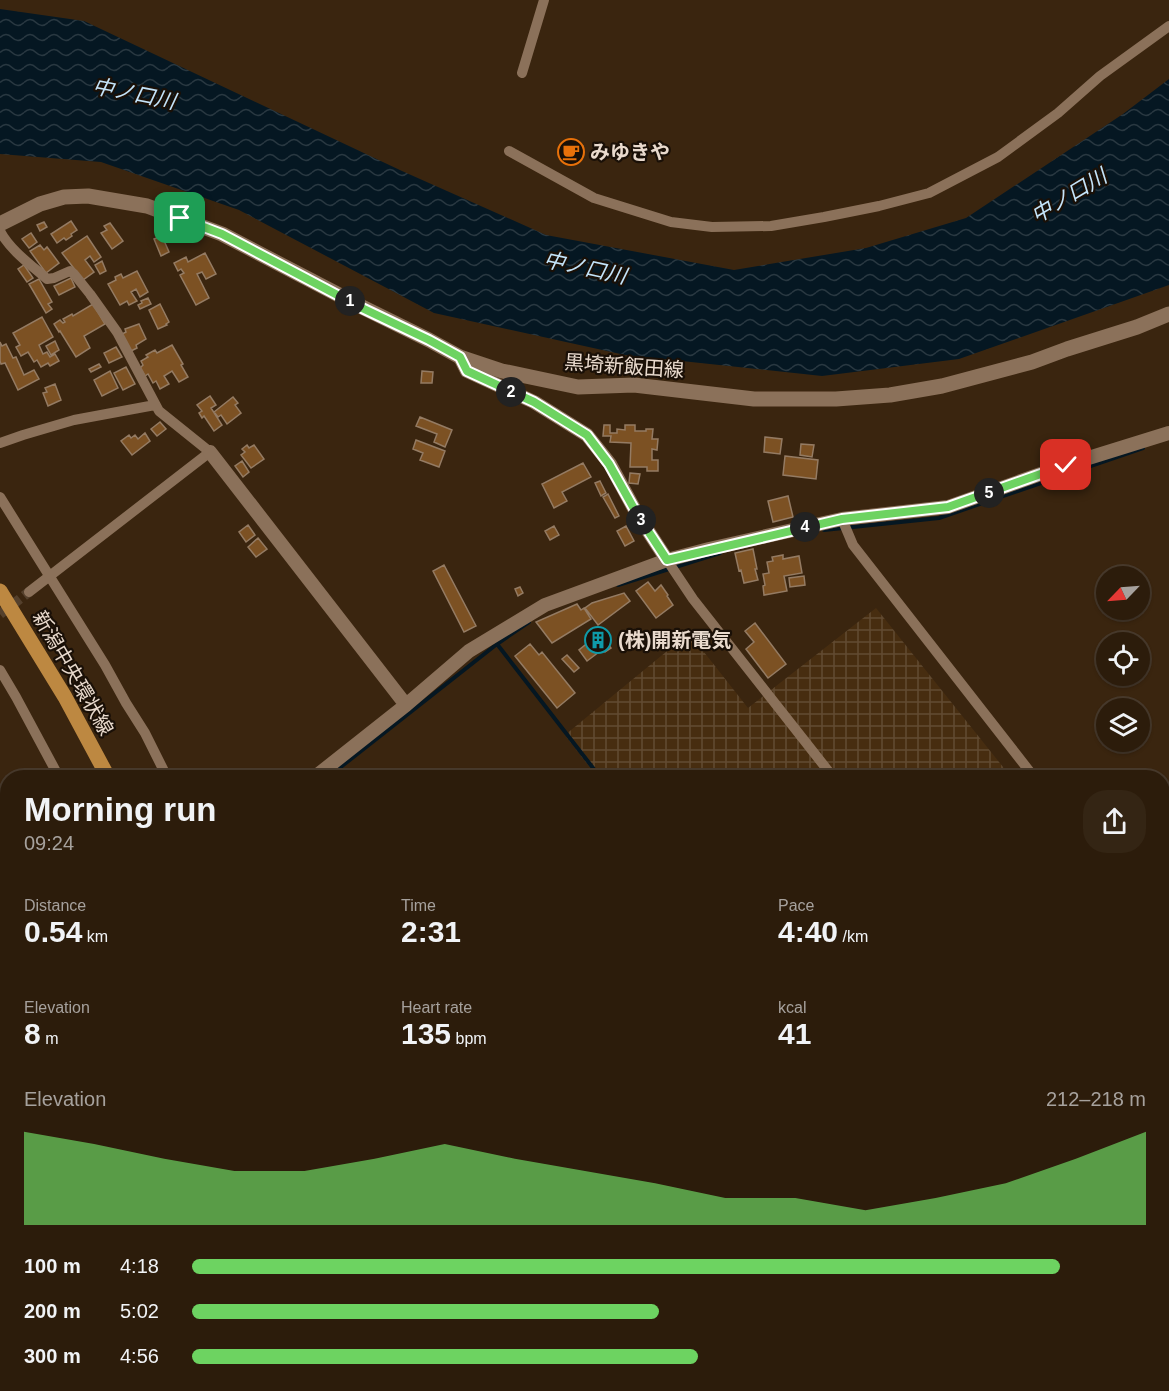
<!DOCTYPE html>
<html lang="en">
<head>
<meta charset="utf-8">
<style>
	:root { --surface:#2c1c0b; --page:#342514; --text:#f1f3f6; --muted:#a6a19d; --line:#483a2c; --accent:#6dd361 }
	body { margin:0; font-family:Helvetica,"Noto Sans JP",sans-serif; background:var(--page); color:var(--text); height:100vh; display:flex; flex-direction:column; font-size:22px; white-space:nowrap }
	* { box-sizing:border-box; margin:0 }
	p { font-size:20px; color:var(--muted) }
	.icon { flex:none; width:33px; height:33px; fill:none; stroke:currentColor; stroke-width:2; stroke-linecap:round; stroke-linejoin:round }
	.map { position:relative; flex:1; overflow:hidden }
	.sheet { position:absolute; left:0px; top:770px; width:1170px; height:622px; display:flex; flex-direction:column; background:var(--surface); border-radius:24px 24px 0 0; box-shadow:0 2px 4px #0004,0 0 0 2px var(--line) }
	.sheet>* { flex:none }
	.needle { width:39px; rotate:245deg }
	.tools { position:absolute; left:1096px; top:566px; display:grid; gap:12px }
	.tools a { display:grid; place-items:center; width:54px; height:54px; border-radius:50%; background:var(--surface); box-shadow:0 2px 4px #0004,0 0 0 2px var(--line); font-size:30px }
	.pin { position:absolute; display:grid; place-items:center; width:51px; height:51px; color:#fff; margin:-26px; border-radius:12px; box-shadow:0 3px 9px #0006 }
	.km { position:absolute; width:30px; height:30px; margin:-15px; border-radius:50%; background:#222; color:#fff; font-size:16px; line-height:30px; text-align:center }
	.round { display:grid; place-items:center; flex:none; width:63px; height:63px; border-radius:24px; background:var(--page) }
	.head { display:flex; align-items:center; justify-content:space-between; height:102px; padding:0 24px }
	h1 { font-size:33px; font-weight:800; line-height:45px }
	.figures { display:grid; grid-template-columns:repeat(3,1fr); gap:9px; height:102px; padding:6px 24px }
	.figures div { display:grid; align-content:center }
	.figures b { font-size:30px; font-weight:800 }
	.figures small { font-size:16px; font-weight:400 }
	.figures p { font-size:16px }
	.chart { height:168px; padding:12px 24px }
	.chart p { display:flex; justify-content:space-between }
	.chart svg { width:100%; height:108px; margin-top:6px; fill:var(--accent); opacity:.7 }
	ul { padding:0 24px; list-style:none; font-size:20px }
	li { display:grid; grid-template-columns:96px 72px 1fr; align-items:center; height:45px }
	li i { height:15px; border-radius:8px; background:var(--accent) }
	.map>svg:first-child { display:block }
	.industrial { fill:url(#industrial-grid) }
	.water { fill:url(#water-waves) }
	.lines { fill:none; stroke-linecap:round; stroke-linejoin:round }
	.stream { stroke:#051722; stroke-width:4 }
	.building { fill:#7c5123; stroke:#947b63; stroke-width:1.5 }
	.minor-tunnel { stroke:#54402c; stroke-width:10; stroke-dasharray:10 5; stroke-linecap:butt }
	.minor { stroke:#8b715a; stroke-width:10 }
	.tertiary { stroke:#8b715a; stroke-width:14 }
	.secondary { stroke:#8b715a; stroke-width:15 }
	.primary { stroke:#bd8841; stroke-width:15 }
	.route-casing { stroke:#fff; stroke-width:12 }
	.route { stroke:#6dd361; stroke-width:8 }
	.labels { text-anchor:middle; stroke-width:4.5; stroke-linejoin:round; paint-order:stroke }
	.poi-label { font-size:20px; font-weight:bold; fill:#e9dacd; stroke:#1a1007; text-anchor:start }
	.street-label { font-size:20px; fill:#e9dacd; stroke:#1a1007 }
	.water-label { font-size:21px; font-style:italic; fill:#c4e4fa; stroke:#1a1007 }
</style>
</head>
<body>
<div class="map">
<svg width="1169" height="1391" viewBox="0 0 1169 1391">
	<defs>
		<pattern id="industrial-grid" width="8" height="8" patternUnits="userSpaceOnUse" patternTransform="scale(1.5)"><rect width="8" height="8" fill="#472d10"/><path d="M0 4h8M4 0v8" fill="none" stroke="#624b32"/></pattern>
		<pattern id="water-waves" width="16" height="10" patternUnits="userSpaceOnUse" patternTransform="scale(1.5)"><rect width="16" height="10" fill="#051722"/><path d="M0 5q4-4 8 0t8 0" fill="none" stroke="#293841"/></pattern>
	</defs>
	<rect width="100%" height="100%" fill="#3a250f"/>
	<path class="industrial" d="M 876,608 L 1011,777 L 597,777 L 565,735 L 689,633 L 748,708 Z
		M 1162,966 L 1169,974 L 1169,1013 L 1163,1018 Z"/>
	<path class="water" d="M 0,9 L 84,21 L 402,171 L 546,235 L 734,270 L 866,248 L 966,218 L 1123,114 L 1169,79 L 1169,285 L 959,359 L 822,376 L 625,355 L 434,313 L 239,210 L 101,162 L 0,154 Z"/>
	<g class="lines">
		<path class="stream" d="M 824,530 L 939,518 L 1143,448
			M 618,585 L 720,553
			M 497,644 L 600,777
			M 328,777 L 497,644 L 529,622
			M 0,1040 L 8,1034
			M 1073,1384 L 1078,1391"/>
	</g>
	<path class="building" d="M 569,143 L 583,146 L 581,153 L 577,151 L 574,160 L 564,158 Z
		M 71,221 L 77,230 L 71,234 L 72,236 L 66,240 L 64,238 L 57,243 L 51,234 Z
		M 44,222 L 47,227 L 40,231 L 37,225 Z
		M 110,223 L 123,241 L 112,249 L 101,233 L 107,230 L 104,226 Z
		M 31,233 L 37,242 L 29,248 L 22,239 Z
		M 87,236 L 101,257 L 94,262 L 90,256 L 85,260 L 94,272 L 83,280 L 62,253 Z
		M 162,236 L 169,252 L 161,256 L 154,239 Z
		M 40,245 L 44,250 L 47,247 L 59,263 L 46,273 L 30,251 Z
		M 205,253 L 216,274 L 206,279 L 202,272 L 197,274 L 209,298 L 196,305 L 180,275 L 184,273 L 181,269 L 178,271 L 174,263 L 186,257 L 188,262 Z
		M 102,261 L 106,271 L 100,274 L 95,265 Z
		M 24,265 L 33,278 L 27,282 L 18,269 Z
		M 137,271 L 148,292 L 140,297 L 136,289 L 131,292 L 137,301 L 129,305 L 127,301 L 120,305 L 108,284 L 116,280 L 115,277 L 121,274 L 123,278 Z
		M 71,278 L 75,287 L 59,295 L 54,286 Z
		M 39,279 L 52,302 L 48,304 L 52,309 L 46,313 L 29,284 Z
		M 148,298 L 151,304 L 140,309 L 138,305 L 142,303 L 141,301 Z
		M 93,304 L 105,324 L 84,336 L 90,348 L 76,357 L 60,331 L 59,332 L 54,324 L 60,320 L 63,323 L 65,322 L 63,319 L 72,314 L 73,316 Z
		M 160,304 L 169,322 L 166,324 L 167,325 L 158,329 L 149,310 Z
		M 42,317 L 53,337 L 39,345 L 43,354 L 47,352 L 50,357 L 55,354 L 59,361 L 50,366 L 48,363 L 41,367 L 37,360 L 34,362 L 28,352 L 21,356 L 16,347 L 20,345 L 13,333 Z
		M 139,324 L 146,339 L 136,345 L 137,348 L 131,351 L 122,334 L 126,332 L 125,329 Z
		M 55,341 L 59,350 L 51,355 L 46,346 Z
		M 0,342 L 2,346 L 6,344 L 13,358 L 16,357 L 24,375 L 34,370 L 39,379 L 18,390 L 5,363 L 1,364 L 0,361 Z
		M 172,345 L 183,364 L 181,365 L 188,377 L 179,382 L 172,371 L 164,376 L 169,384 L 160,389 L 156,381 L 153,383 L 148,374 L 145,376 L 140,368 L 143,365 L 141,361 L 148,357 L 146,355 L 155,350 L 157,353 Z
		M 116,347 L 122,357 L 109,363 L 104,353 Z
		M 99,364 L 101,367 L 91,372 L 89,369 Z
		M 126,367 L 135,384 L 123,390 L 114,373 Z
		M 110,371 L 118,388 L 102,396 L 94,380 Z
		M 422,371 L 433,372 L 432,383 L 421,383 Z
		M 55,384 L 61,400 L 48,406 L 43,393 L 47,392 L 45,388 Z
		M 210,396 L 216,405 L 211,408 L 222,425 L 214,431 L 204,416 L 202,418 L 199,413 L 202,411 L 197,405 Z
		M 233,397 L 238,403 L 235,405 L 241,413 L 227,424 L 221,415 L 218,417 L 214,412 Z
		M 420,417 L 452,430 L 445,447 L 434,442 L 437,434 L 416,426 Z
		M 160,422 L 166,429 L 157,436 L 151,429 Z
		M 604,425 L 610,425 L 610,433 L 617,433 L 617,429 L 625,430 L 625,425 L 635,425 L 635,431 L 646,431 L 646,429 L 653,429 L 652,439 L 658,439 L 657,450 L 652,449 L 652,460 L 658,460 L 658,471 L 647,471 L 647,467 L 630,467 L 631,443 L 610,442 L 611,436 L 603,436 Z
		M 145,433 L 150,441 L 132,455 L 121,441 L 129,435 L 131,438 L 135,435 L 138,439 Z
		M 765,437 L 782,439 L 780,454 L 764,452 Z
		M 416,440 L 445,451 L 439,467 L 420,460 L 423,453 L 413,449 Z
		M 801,444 L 814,445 L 812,457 L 800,455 Z
		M 247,445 L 249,448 L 254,445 L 264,459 L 251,468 L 241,455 L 245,452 L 242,449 Z
		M 785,456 L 818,460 L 816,479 L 783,475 Z
		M 242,461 L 249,472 L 243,477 L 235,466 Z
		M 583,463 L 591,477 L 562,492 L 567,501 L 554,508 L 542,484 Z
		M 630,473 L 640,474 L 638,484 L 629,483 Z
		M 600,481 L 606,493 L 601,496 L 595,483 Z
		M 608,494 L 619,516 L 615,518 L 603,497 Z
		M 788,496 L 793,517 L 773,522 L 768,501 Z
		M 248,525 L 255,535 L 246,542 L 239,532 Z
		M 554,526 L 559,535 L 550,540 L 545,531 Z
		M 626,526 L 634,541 L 625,546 L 617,531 Z
		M 258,538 L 267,549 L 256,557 L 248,547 Z
		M 753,549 L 757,569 L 755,569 L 758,580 L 744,583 L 741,570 L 739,571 L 735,553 Z
		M 783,555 L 783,559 L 799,556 L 802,573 L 784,576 L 787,591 L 764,595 L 763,586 L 765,585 L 763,574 L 769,573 L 767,562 L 773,561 L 772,557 Z
		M 444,565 L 476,626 L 464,632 L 433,571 Z
		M 804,576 L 805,585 L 790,587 L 789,578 Z
		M 648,582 L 655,591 L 661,585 L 668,595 L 667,596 L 673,605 L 656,618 L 636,591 Z
		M 520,587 L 523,593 L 518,596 L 515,589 Z
		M 624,593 L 630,601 L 598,625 L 585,608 L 592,603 Z
		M 577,604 L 581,610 L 584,608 L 591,619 L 552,643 L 536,622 Z
		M 755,623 L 786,664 L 768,678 L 746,649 L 754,642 L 745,631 Z
		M 600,633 L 611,648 L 605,652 L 603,649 L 587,661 L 579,650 Z
		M 530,644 L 539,655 L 542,652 L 575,693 L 557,708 L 515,656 Z
		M 567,655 L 579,668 L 574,672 L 562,659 Z
		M 1162,973 L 1169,982 L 1169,1000 L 1162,1005 Z
		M 0,1086 L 8,1096 L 8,1118 L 0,1108 Z"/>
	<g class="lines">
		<path class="minor-tunnel" d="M 0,614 L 29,592"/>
		<path class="minor" d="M 522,73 L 544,0
			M 509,151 L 594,198 L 671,222 L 712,227 L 771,226 L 824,217 L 879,206 L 929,193 L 998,157 L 1058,113 L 1100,76 L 1169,26
			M 0,231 C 10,250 31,265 47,279 L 54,278 L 70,271 L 74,274 L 90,294 L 117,332 L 159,411 L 210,452 L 29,592
			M 0,443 L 23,435 L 74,420 L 155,405
			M 0,497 L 105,665 L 126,703 L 145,733 L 167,777
			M 842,519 L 853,545 L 1034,777
			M 667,560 L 693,599 L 833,777
			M 0,670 L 16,697 L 59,777
			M 1162,941 L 1169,949"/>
		<path class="tertiary" d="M 460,357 L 467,371 L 534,402 L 587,435 L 610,464 L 637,514 L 667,560
			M 210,452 L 406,705
			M 315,777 L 406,705 L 469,651 L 545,605 L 667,560 L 709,549 L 842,519 L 948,507 L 1066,465 L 1169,433
			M 0,1022 L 8,1016
			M 1162,1035 L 1169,1030
			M 708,1391 L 717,1384"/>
		<path class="secondary" d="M 0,224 L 40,204 L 64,197 L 88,196 L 147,206 L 222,234 L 362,307 L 429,340 L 460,357 L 502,371 L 578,387 L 634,385 L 754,399 L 836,399 L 890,395 L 942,386 L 1032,362 L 1067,349 L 1137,327 L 1169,314"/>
		<path class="primary" d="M 0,591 L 65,697 L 108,777
			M 310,1384 L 311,1391"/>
	</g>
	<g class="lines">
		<defs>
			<path id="route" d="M 180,218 L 222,234 L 362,308 L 429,340 L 460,357 L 467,371 L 534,402 L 587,435 L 609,464 L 637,514 L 667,560 L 842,519 L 948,507 L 1066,465"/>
		</defs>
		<use href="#route" class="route-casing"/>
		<use href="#route" class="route"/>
	</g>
	<defs>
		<symbol id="cafe-ring" viewBox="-11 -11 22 22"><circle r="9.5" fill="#1a1007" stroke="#e8710a" stroke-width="1.5"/><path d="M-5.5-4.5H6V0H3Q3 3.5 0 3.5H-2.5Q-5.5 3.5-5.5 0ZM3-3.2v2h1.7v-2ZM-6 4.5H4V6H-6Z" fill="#e8710a"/></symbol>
		<symbol id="building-ring" viewBox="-11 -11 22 22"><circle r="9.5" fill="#1a1007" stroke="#0f9aa8" stroke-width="1.5"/><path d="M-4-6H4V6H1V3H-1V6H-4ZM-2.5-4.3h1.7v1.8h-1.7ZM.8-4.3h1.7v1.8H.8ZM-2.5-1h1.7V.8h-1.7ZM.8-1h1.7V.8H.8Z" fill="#0f9aa8"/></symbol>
	</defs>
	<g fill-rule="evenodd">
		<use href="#cafe-ring" x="556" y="137" width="30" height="30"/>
		<use href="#building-ring" x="583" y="625" width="30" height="30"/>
	</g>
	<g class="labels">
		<g class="poi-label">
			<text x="590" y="159">みゆきや</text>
			<text x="618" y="647">(株)開新電気</text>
		</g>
		<g class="street-label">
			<text transform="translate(624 366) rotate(4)" y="7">黒埼新飯田線</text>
			<text transform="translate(73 673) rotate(60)" y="7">新潟中央環状線</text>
		</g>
		<g class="water-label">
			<text transform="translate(134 94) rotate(11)" y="7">中ノ口川</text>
			<text transform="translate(1069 196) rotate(-31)" y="7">中ノ口川</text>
			<text transform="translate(585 268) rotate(12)" y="7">中ノ口川</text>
		</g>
	</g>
</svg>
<div class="tools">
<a><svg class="needle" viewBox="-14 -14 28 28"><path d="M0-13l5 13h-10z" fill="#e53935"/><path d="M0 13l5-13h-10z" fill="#a6a19d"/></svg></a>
<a><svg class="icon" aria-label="locate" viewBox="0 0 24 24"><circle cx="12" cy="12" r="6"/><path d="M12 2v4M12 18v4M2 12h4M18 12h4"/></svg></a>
<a><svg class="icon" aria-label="layers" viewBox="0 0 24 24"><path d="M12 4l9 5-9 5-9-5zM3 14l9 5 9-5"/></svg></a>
</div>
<div class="pin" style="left:180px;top:218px;background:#1e9e55"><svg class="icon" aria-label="arrive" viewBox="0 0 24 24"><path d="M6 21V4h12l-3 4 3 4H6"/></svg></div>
<div class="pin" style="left:1066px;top:465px;background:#d93025"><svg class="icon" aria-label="check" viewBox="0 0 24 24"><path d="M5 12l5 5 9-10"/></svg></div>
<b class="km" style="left:350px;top:301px">1</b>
<b class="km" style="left:511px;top:392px">2</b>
<b class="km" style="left:641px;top:520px">3</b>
<b class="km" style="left:805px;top:527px">4</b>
<b class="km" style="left:989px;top:493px">5</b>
<section class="sheet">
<div class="head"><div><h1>Morning run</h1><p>09:24</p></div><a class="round"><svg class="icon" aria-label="share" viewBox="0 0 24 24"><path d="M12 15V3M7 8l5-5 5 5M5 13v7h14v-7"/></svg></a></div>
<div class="figures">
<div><p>Distance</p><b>0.54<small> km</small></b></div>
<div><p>Time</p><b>2:31</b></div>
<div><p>Pace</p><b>4:40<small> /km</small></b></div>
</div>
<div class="figures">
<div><p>Elevation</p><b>8<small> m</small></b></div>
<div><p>Heart rate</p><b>135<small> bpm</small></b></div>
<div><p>kcal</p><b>41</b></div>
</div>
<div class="chart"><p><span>Elevation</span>212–218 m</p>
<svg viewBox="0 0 160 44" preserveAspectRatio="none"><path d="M0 44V6L10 11L20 17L30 22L40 22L50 17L60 11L70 17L80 22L90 27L100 33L110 33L120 38L130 33L140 27L150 17L160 6V44z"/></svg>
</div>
<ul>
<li><b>100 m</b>4:18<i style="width:91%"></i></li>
<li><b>200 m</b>5:02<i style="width:49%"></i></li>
<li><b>300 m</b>4:56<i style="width:53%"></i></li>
</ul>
</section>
</div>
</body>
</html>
